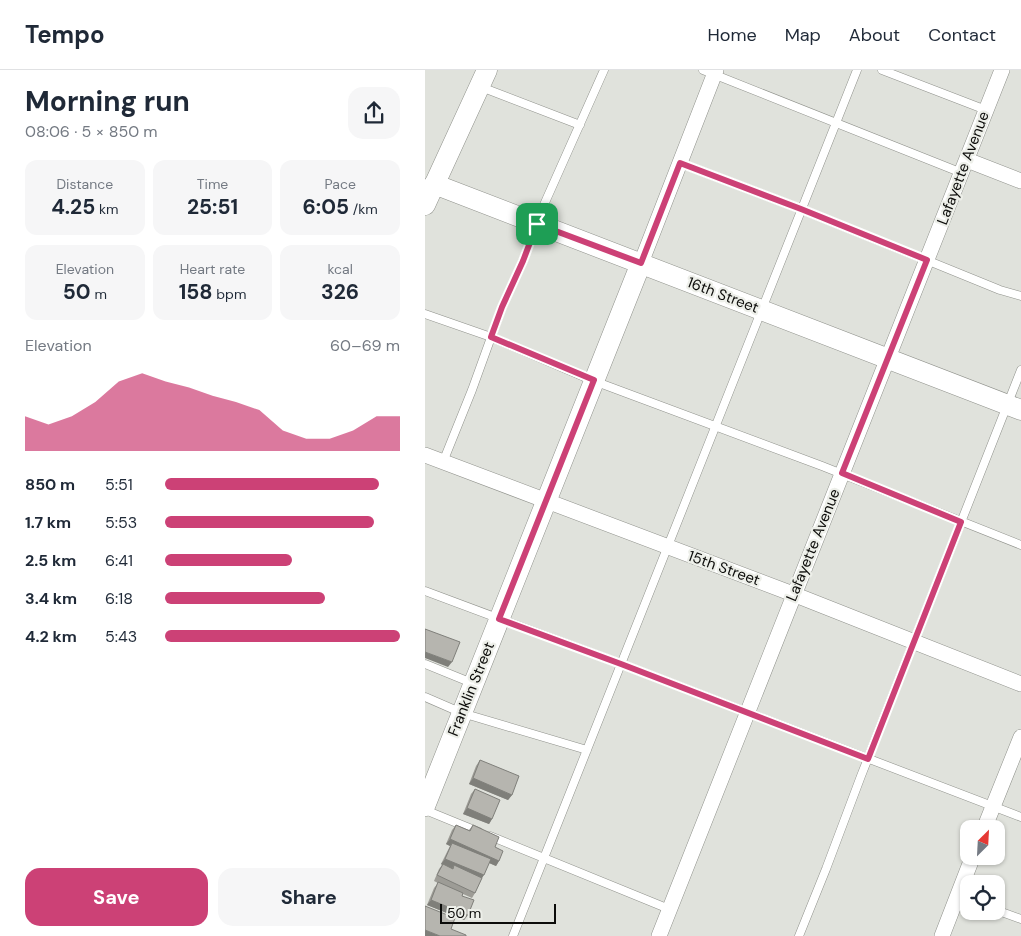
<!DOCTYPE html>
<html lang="en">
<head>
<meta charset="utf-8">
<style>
	:root { --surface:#fff; --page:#f6f6f7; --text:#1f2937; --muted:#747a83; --line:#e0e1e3; --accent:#cc4176 }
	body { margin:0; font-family:"DM Sans",sans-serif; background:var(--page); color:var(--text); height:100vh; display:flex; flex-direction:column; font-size:19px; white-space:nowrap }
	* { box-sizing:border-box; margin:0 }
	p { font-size:16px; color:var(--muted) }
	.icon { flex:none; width:28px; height:28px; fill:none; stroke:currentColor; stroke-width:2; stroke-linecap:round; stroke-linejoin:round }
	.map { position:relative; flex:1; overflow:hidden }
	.panel { display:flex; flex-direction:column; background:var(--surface); width:425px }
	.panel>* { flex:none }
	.needle { width:32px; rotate:24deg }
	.buttons { position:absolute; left:535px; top:750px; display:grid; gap:10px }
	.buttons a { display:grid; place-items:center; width:45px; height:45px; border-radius:10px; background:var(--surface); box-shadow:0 1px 4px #0004; font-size:25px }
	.scale { position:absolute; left:15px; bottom:12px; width:116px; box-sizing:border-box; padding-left:5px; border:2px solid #0c0c0a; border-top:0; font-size:14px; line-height:18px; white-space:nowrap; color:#0c0c0a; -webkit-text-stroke:4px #edefe9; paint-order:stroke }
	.pin { position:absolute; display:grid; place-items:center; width:42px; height:42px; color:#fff; margin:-21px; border-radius:10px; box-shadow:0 2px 8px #0006 }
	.round { display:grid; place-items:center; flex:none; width:52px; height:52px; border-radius:15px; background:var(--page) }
	.summary { display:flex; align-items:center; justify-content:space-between; height:85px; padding:0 25px }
	h1 { font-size:28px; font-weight:700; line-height:38px }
	.figures { display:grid; grid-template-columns:repeat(3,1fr); gap:8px; height:85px; padding:5px 25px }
	.figures div { display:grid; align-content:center; border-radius:12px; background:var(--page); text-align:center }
	.figures b { font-size:21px; font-weight:700 }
	.figures small { font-size:14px; font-weight:400 }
	.figures p { font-size:14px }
	.chart { height:140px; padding:10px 25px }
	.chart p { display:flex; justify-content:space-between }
	.chart svg { width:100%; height:90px; margin-top:5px; fill:var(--accent); opacity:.7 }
	.action { display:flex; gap:10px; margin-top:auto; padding:10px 25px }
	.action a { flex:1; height:58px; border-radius:15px; background:var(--accent); color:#fff; font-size:20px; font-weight:700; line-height:58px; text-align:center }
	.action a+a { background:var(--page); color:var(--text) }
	ul { padding:0 25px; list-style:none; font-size:16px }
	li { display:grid; grid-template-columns:80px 60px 1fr; align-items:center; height:38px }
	li i { height:12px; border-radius:6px; background:var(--accent) }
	header { display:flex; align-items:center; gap:30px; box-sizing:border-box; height:70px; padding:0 25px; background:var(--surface); border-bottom:1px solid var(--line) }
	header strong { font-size:24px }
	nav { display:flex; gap:28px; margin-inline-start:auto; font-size:18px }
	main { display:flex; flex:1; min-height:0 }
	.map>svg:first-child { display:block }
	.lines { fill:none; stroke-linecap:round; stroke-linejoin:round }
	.lane-casing { stroke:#8f918b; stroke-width:9 }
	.street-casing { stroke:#8f918b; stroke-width:16 }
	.secondary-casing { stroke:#8f918b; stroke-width:21 }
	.lane { stroke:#fff; stroke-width:8 }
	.street { stroke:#fff; stroke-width:15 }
	.secondary { stroke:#fff; stroke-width:20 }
	.wall { fill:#9d9c96 }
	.shaded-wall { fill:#7f7f7a }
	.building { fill:#b6b5af; stroke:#7f7f7a }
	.route-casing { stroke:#fff; stroke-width:10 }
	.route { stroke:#cc4176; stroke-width:6 }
	.labels { text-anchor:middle; stroke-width:4.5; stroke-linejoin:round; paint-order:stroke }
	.street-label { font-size:15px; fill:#0c0c0a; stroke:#edefe9 }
</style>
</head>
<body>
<header>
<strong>Tempo</strong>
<nav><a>Home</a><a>Map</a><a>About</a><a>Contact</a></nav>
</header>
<main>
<section class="panel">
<div class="summary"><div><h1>Morning run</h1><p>08:06 · 5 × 850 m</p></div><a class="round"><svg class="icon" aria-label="share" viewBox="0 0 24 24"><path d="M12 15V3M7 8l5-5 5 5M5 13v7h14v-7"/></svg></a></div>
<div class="figures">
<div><p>Distance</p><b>4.25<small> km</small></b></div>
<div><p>Time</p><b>25:51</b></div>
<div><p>Pace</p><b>6:05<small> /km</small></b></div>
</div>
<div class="figures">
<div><p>Elevation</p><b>50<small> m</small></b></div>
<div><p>Heart rate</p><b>158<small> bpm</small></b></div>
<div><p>kcal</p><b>326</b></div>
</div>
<div class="chart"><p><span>Elevation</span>60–69 m</p>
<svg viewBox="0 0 160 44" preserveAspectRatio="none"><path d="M0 44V27L10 31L20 27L30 20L40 10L50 6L60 10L70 13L80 17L90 20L100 24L110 34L120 38L130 38L140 34L150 27L160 27V44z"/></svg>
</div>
<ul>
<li><b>850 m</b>5:51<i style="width:91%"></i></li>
<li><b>1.7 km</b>5:53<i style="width:89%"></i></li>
<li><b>2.5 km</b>6:41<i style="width:54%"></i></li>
<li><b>3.4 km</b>6:18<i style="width:68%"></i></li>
<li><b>4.2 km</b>5:43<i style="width:100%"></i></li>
</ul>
<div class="action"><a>Save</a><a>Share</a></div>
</section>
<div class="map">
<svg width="596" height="866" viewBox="0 0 596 866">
	<rect width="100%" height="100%" fill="#e0e2dc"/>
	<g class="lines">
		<defs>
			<path id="lane" d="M 278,0 L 537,103
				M 457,0 L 561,40
				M 56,17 L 155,55
				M 255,93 L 376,139 L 575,220 L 596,226
				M 0,244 L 66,267 L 169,311 L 397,396 L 596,475
				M 18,392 L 47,320 L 77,237 L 98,191 L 118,137 L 179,0
				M 0,521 L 196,594 L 596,747
				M 0,594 L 47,613
				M 0,627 L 37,643 L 162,680
				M 0,740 L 54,762
				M 65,766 L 244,839
				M 571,840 L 596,849
				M 88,866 L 432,0
				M 374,866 L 401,799 L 436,706 L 596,300"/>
			<path id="street" d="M 542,90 L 596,111
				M 216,193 L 291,0
				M 0,385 L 368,524 L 596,614
				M 559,759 L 596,667
				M 234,866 L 577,0
				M 517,866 L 548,786"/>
			<path id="secondary" d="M 9,114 L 596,340
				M 0,135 L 62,0
				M 0,736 L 216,193"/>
		</defs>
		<use href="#lane" class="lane-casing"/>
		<use href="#street" class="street-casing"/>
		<use href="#secondary" class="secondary-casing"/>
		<use href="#lane" class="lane"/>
		<use href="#street" class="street"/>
		<use href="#secondary" class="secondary"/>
	</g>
	<path class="wall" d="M 55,690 L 87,725 L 83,730 L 44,714 L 51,696 Z
		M 50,719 L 67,749 L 64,754 L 38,744 L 46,724 Z
		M 31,755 L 44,760 L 48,755 L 70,777 L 74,791 L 71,796 L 64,793 L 50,823 L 47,828 L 38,824 L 37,826 L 43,845 L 39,850 L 2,835 L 9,818 L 13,813 L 9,811 L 14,799 L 17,795 L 16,794 L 25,776 L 21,774 L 27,760 Z"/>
	<path class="shaded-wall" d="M 0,582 L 27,592 L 23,597 L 0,588 Z
		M 48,708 L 87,725 L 83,730 L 44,714 Z
		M 42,738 L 67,749 L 64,754 L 38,744 Z
		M 25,769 L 74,791 L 71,796 L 26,776 L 27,773 L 25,776 L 21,774 Z
		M 20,789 L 59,805 L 55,811 L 29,795 L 27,799 L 16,794 Z
		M 6,830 L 43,845 L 39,850 L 2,835 Z
		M 0,860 L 15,866 L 0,866 Z"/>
	<path class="building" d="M 0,559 L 35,572 L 27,592 L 0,582 Z
		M 55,690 L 94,706 L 87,725 L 48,708 Z
		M 50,719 L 75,730 L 67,749 L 42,738 Z
		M 31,755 L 45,761 L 48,755 L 74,767 L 70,777 L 78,781 L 74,791 L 25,769 Z
		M 27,773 L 66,789 L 59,805 L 20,789 Z
		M 18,794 L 28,799 L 29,795 L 57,808 L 50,823 L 12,805 Z
		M 13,812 L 38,823 L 37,826 L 49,830 L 43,845 L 6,830 Z
		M 0,836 L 30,848 L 26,859 L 41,865 L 41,866 L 15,866 L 0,860 Z"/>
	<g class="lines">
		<defs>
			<path id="route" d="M 255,93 L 376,139 L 502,190 L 417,403 L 536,452 L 443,689 L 196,594 L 74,549 L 169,310 L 66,267 L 77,237 L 98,191 L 112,154 L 216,193 Z"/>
		</defs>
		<use href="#route" class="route-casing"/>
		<use href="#route" class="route"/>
	</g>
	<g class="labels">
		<g class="street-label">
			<text transform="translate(538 98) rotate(-69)" y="5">Lafayette Avenue</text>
			<text transform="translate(298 225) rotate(21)" y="5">16th Street</text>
			<text transform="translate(388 475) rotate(-68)" y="5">Lafayette Avenue</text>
			<text transform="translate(299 498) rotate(20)" y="5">15th Street</text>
			<text transform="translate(46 619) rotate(-68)" y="5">Franklin Street</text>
		</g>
	</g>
</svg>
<div class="buttons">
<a><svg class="needle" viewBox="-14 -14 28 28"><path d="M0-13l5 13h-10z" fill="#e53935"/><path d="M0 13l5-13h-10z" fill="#747a83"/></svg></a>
<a><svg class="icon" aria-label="locate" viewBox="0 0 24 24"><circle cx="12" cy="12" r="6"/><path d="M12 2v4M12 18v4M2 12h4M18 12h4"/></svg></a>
</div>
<div class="scale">50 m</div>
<div class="pin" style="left:112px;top:154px;background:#1e9e55"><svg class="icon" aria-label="arrive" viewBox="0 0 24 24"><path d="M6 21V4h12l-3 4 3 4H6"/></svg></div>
</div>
</main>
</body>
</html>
